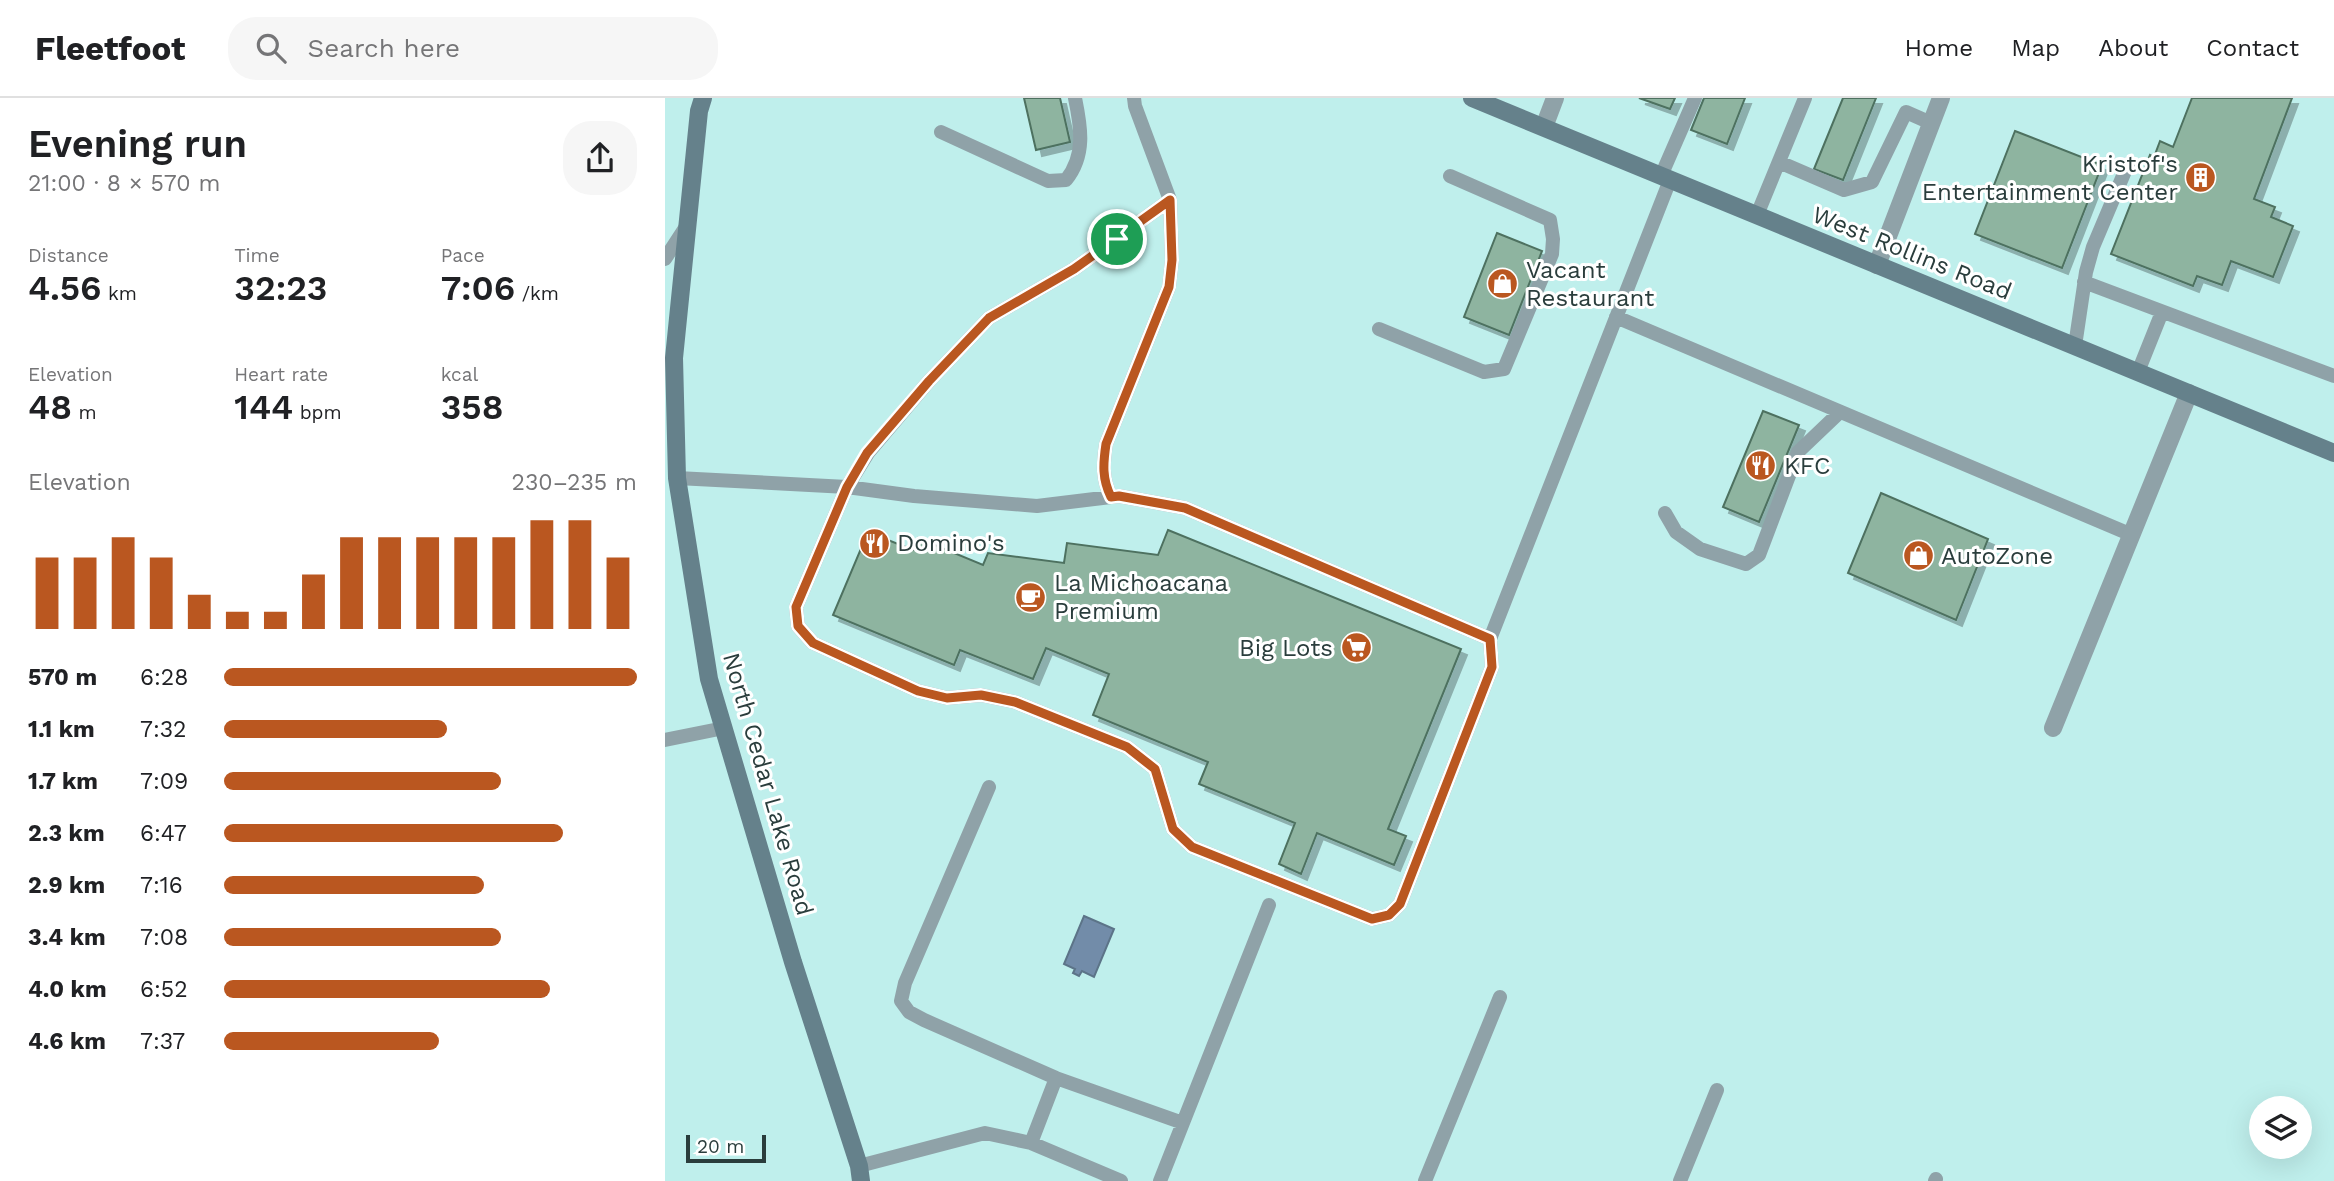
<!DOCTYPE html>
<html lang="en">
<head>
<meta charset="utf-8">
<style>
	:root { --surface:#fff; --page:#f6f6f6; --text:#202124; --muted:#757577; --line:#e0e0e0; --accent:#ba5720 }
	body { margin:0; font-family:"Work Sans",sans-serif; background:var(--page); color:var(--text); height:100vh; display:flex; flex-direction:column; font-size:26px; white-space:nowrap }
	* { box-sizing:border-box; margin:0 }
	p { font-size:23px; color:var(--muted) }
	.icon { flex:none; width:38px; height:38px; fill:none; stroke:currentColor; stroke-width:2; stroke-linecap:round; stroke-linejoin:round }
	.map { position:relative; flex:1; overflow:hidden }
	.drawer { display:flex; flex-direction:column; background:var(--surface); width:665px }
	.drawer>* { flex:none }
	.tools { position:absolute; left:1584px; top:998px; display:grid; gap:14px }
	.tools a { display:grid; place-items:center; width:63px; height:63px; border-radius:50%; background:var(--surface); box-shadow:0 7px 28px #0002; font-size:35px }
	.scale { position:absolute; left:21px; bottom:18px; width:80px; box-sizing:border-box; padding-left:7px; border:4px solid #2a3d3c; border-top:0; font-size:19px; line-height:24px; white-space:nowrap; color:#2a3d3c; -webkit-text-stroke:5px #fff; paint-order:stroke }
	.pin { position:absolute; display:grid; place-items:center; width:60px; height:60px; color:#fff; margin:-30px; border:4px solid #fff; border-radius:50%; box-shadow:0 2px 7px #0007 }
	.round { display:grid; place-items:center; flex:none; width:74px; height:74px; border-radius:28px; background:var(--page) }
	.head { display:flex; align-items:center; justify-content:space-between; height:119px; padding:0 28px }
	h1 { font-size:38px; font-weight:600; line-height:52px }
	.stats { display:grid; grid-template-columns:repeat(3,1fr); gap:10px; height:119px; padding:7px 28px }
	.stats div { display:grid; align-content:center }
	.stats b { font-size:35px; font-weight:600 }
	.stats small { font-size:19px; font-weight:400 }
	.stats p { font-size:19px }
	.chart { height:196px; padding:14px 28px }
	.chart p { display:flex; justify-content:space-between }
	.chart svg { width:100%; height:126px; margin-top:7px; stroke:var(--accent); stroke-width:6 }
	ul { padding:0 28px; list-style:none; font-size:23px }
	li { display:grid; grid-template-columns:112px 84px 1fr; align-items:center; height:52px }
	li i { height:18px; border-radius:9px; background:var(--accent) }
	header { display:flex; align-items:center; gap:42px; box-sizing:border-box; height:98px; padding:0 35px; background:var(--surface); border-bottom:2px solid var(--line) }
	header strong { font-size:33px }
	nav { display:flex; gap:38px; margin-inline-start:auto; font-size:24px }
	.search { width:490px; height:63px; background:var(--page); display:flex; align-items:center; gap:18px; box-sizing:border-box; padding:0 24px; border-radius:28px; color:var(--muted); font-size:26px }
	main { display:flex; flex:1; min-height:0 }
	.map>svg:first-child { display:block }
	.water { fill:#728ca9; stroke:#5c7488; stroke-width:2 }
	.building { fill:#8eb4a0; stroke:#4e7160; stroke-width:2; filter:url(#shadow) }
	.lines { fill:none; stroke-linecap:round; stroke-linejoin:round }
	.service { stroke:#8fa2a8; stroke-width:14 }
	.minor { stroke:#8fa2a8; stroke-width:18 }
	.secondary { stroke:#65818b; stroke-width:18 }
	.route-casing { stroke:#fff; stroke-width:14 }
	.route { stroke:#ba5720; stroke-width:9 }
	.labels { text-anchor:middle; stroke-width:6; stroke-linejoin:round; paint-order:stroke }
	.poi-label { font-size:24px; fill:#2a3d3c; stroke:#fff; text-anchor:start }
	.street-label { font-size:24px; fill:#2a3d3c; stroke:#fff }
</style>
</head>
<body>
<header>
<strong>Fleetfoot</strong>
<div class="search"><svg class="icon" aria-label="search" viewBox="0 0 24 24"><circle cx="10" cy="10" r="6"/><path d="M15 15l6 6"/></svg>Search here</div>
<nav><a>Home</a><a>Map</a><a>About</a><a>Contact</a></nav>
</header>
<main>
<section class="drawer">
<div class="head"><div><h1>Evening run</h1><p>21:00 · 8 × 570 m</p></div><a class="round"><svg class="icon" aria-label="share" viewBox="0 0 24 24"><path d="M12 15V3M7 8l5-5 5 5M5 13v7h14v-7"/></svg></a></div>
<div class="stats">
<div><p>Distance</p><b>4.56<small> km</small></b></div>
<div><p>Time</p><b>32:23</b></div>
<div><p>Pace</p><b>7:06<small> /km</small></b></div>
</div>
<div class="stats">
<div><p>Elevation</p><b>48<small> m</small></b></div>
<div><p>Heart rate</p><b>144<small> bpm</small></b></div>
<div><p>kcal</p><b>358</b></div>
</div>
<div class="chart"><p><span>Elevation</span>230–235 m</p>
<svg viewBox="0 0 160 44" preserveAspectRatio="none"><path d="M5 44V19M15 44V19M25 44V12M35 44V19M45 44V32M55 44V38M65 44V38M75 44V25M85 44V12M95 44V12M105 44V12M115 44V12M125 44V12M135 44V6M145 44V6M155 44V19"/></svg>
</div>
<ul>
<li><b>570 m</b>6:28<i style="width:100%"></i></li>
<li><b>1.1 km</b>7:32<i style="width:54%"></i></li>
<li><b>1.7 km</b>7:09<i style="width:67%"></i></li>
<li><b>2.3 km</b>6:47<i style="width:82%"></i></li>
<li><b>2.9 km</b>7:16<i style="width:63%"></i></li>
<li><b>3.4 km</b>7:08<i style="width:67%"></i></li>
<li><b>4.0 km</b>6:52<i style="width:79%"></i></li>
<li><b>4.6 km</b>7:37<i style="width:52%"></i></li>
</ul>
</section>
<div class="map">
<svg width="1669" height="1083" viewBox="0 0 1669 1083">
	<defs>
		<filter id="shadow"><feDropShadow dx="6" dy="6" stdDeviation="0" flood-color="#0004"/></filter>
	</defs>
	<rect width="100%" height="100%" fill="#bfefec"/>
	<path class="water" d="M 419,818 L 449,831 L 429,879 L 417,873 L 414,878 L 408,875 L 410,871 L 399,866 Z"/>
	<path class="building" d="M 359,0 L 395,0 L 405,44 L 371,52 Z
		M 974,0 L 1010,0 L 1005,11 Z
		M 1039,0 L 1080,0 L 1062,46 L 1026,32 Z
		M 1178,0 L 1211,0 L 1178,82 L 1149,71 Z
		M 1527,0 L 1627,0 L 1589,101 L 1610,109 L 1606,119 L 1628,128 L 1608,179 L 1566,163 L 1557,187 L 1532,178 L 1528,188 L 1446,156 L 1485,57 L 1489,59 L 1495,43 L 1508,49 Z
		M 1350,33 L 1437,67 L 1397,170 L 1310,136 Z
		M 832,135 L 877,153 L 844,237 L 799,219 Z
		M 1098,313 L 1134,327 L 1094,424 L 1058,409 Z
		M 1216,395 L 1323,441 L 1291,522 L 1183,475 Z
		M 503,432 L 796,551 L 723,731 L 741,738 L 729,767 L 652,735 L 636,776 L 614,766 L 630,725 L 534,686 L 543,664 L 428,617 L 444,576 L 381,550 L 368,581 L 295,552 L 289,567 L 168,517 L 203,434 L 248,452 L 253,440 L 318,467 L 323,455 L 399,465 L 402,445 L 493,457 Z"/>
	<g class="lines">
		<path class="service" d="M 469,0 L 470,8 L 505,102 L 409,171 L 324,220 L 264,283 L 203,355 L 182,389 L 131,509 L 133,528 L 148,545 L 253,593 L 282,600 L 316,597 L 350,604 L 462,649 L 490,671 L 508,731 L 527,749 L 707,821 L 724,817 L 735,806 L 827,569 L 825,541
			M 276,34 L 383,83 L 401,82 C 421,57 416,29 410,0
			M 1114,64 L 1179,92 L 1207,84 L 1241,14 L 1266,25
			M 996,78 L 1030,0
			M 1092,117 L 1140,0
			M 0,161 L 22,127
			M 1419,184 L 1669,278
			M 951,219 L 1467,437
			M 714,231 L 819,274 L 839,271 L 887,156 L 888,141 L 885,122 L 785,78
			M 1410,248 L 1421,174 L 1428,149 L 1463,66
			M 1473,274 L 1497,214
			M 12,380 L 182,389 L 249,398 L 372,408 L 454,398 L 520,410 L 825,541 L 1005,82
			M 446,399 C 437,381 438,366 441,346 L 504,189 L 507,162 L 505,102
			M 1000,415 L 1011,434 L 1035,451 L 1081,466 L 1094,457 L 1133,354 L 1175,314
			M 0,642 L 59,630
			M 324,689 L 240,885 L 236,903 L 244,914 L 259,922 L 391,980 L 518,1025
			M 366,1045 L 391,980
			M 194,1068 L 320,1035 L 366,1045 L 456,1083
			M 495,1083 L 604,807
			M 760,1083 L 835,899
			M 1015,1083 L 1052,992
			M 1270,1083 L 1271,1081"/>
		<path class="minor" d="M 879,29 L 890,0
			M 1212,167 L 1276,0
			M 1388,630 L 1524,295"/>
		<path class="secondary" d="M 38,0 L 34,13 L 9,260 L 12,380 L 44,581 L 128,864 L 194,1068 L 196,1083
			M 807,0 L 1669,355"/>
	</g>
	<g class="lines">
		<defs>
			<path id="route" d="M 505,102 L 507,162 L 504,189 L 441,346 C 438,366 437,381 446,399 L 454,398 L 520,410 L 825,541 L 827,569 L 735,806 L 724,817 L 707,821 L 527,749 L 508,731 L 490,671 L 462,649 L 350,604 L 316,597 L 282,600 L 253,593 L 148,545 L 133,528 L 131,509 L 182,389 L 202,355 L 264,283 L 324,220 L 409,171 Z"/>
		</defs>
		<use href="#route" class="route-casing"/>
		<use href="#route" class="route"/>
	</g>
	<defs>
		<symbol id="building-disc" viewBox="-11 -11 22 22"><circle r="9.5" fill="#ba5720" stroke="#fff"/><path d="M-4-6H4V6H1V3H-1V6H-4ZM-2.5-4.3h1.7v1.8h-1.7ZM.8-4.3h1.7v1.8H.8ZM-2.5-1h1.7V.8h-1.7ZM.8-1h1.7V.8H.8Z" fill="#fff"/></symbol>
		<symbol id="shop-disc" viewBox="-11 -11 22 22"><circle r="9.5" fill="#ba5720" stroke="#fff"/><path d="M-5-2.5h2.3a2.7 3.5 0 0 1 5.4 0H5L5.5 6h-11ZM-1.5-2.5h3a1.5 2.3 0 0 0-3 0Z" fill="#fff"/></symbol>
		<symbol id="restaurant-disc" viewBox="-11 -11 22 22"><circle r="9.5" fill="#ba5720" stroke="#fff"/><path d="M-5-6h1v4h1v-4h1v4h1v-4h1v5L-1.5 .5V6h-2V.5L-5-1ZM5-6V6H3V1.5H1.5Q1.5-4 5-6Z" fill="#fff"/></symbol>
		<symbol id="cafe-disc" viewBox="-11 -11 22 22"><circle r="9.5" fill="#ba5720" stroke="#fff"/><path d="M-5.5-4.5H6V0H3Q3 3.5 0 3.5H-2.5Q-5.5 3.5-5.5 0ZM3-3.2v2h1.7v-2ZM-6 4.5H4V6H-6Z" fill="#fff"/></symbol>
		<symbol id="supermarket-disc" viewBox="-11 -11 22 22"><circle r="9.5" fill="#ba5720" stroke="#fff"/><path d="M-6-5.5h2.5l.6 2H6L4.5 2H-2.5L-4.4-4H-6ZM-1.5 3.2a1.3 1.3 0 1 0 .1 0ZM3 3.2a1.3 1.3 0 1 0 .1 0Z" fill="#fff"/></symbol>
	</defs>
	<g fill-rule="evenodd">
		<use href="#building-disc" x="1518" y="62" width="35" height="35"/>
		<use href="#shop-disc" x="820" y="168" width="35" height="35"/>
		<use href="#restaurant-disc" x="1078" y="350" width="35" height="35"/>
		<use href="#restaurant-disc" x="192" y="428" width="35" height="35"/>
		<use href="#shop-disc" x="1236" y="440" width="35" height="35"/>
		<use href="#cafe-disc" x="348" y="482" width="35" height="35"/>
		<use href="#supermarket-disc" x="674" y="532" width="35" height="35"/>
	</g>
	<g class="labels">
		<g class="poi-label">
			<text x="1513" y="74" text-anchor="end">Kristof's<tspan x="1513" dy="28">Entertainment Center</tspan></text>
			<text x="861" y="180">Vacant<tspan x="861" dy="28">Restaurant</tspan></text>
			<text x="1119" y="376">KFC</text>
			<text x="232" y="453">Domino's</text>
			<text x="1276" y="466">AutoZone</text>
			<text x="389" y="493">La Michoacana<tspan x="389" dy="28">Premium</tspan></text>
			<text x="668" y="558" text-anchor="end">Big Lots</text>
		</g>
		<g class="street-label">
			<text transform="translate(1247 155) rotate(22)" y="8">West Rollins Road</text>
			<text transform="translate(103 686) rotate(74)" y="8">North Cedar Lake Road</text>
		</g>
	</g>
</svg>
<div class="tools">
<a><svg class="icon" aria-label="layers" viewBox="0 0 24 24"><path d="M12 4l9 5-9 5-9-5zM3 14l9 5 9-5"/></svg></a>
</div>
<div class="scale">20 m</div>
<div class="pin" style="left:452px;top:141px;background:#1e9e55"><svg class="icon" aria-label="arrive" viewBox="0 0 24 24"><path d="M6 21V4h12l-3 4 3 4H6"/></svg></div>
</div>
</main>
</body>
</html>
